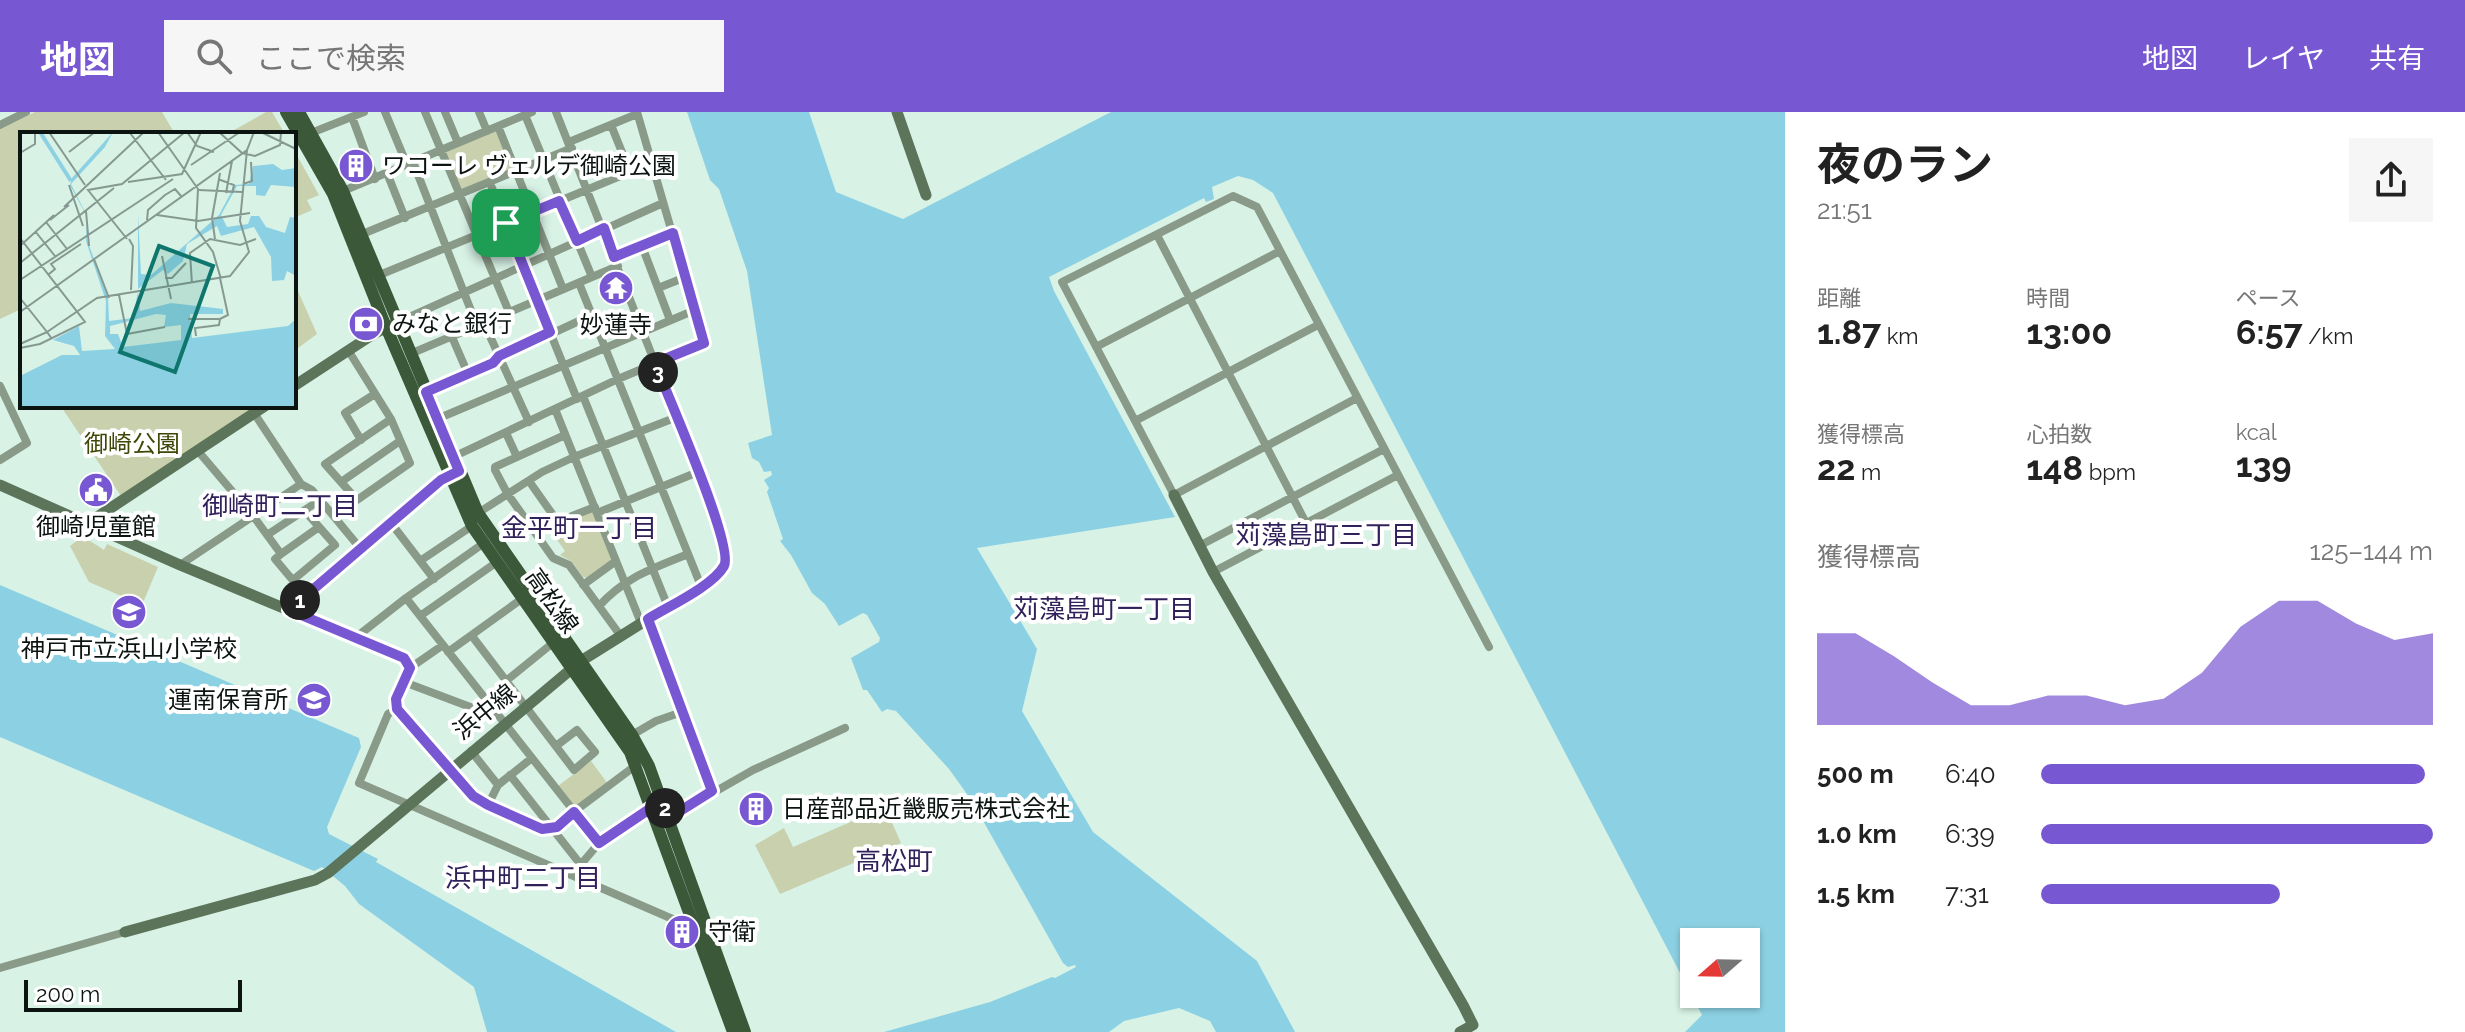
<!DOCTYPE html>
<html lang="ja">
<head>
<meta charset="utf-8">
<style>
	:root { --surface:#fff; --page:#f6f6f6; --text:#222; --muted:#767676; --accent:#7858d2 }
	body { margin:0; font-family:Raleway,"Noto Sans JP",sans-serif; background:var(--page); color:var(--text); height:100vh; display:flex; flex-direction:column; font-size:30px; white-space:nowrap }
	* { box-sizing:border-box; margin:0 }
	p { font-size:26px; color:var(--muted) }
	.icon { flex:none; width:44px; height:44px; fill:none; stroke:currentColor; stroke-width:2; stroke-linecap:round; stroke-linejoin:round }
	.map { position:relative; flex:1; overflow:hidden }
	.details { display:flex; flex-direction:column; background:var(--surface); width:680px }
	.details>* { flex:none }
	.needle { width:52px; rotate:250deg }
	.fabs { position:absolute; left:1680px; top:816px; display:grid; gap:16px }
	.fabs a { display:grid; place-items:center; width:80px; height:80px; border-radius:0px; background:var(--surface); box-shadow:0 2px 6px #0004; font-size:40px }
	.scale { position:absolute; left:24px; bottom:20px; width:218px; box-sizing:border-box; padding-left:8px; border:4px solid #0b1410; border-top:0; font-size:22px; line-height:28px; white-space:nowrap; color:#0b1410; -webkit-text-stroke:6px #fff; paint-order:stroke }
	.pin { position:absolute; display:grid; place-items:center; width:68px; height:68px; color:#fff; margin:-34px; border-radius:16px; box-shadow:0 4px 12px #0006 }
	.km { position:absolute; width:40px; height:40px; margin:-20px; border-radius:50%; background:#222; color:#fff; font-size:22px; line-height:40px; text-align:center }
	.round { display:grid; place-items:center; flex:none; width:84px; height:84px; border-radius:0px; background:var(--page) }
	.summary { display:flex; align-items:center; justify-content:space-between; height:136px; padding:0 32px }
	h1 { font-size:44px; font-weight:700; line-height:60px }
	.metrics { display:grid; grid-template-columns:repeat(3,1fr); gap:12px; height:136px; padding:8px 32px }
	.metrics div { display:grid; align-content:center }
	.metrics b { font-size:34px; font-weight:700 }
	.metrics small { font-size:22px; font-weight:400 }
	.metrics p { font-size:22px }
	.chart { height:224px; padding:16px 32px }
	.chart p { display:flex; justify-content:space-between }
	.chart svg { width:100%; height:144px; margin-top:8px; fill:var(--accent); opacity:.7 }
	ul { padding:0 32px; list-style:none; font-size:26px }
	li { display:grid; grid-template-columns:128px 96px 1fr; align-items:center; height:60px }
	li i { height:20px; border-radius:10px; background:var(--accent) }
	header { display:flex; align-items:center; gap:48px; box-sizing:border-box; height:112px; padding:0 40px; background:var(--accent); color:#fff }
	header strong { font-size:38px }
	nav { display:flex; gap:44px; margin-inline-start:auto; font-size:28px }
	.search { width:560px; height:72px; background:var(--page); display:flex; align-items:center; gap:20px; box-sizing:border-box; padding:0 28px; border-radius:0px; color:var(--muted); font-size:30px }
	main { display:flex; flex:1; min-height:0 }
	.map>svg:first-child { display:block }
	.green { fill:#c9d0ad }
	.water { fill:#8cd1e3; fill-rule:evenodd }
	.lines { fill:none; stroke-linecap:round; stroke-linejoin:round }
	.street { stroke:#8a9a88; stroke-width:8 }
	.secondary { stroke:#5c7459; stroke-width:11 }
	.primary { stroke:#3b5838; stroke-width:12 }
	.route-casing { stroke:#fff; stroke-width:16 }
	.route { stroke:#7858d2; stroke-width:10 }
	.labels { text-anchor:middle; stroke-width:8; stroke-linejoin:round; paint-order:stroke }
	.poi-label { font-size:24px; fill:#0b1410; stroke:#fff; text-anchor:start }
	.park-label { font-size:24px; fill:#404808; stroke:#fff }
	.street-label { font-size:24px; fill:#0b1410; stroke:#fff }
	.neighbourhood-label { font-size:26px; fill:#31215b; stroke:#fff }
	.inset-river { fill:none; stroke:#8cd1e3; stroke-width:4 }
	.inset-road { fill:none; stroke:#869990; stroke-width:2 }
	.view { fill:#0f766e; fill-opacity:0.15; stroke:#0f766e; stroke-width:4 }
	.inset-edge { fill:none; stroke:#0b1410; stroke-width:4 }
</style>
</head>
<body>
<header>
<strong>地図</strong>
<div class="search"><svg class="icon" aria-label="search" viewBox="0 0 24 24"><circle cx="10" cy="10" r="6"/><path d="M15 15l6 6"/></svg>ここで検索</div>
<nav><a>地図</a><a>レイヤ</a><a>共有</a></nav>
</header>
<main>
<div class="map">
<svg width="1785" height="920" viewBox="0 0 1785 920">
	<rect width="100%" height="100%" fill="#d8f2e6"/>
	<path class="green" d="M 35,0 L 162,0 L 175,22 L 22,22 L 22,203 L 19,198 L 0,207 L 0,17 Z
		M 266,0 L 272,0 L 285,22 L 227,22 Z
		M 499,16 L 514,57 L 461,80 L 444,40 Z
		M 294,38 L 319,83 L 307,88 L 312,98 L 294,106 Z
		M 294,170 L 317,222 L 294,239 Z
		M 64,294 L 258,294 L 121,384 L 62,296 Z
		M 591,399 L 594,400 L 612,445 L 610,449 L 588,466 L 583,465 L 571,449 L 560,443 L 565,439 L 553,422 L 573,406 Z
		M 79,427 L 84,430 L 87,427 L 104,438 L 107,432 L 158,455 L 142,493 L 89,470 L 70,434 Z
		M 591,649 L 608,672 L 575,697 L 558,674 Z
		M 885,695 L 901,731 L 780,782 L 755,733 L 784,716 L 793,735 Z"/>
	<path class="water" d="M 687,0 L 809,0 L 836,80 L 903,107 L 1111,0 L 1785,0 L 1785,920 L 1685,920 L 1702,903 L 1273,81 L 1253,68 L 1238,64 L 1212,75 L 1214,87 L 1206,90 L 1204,86 L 1049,165 L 1054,179 L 1175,405 L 977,436 L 1037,537 L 1022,599 L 1093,720 L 1257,849 L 1295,920 L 1216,920 L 1210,909 L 1179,896 L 1124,909 L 1109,920 L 884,920 L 990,890 L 1052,865 L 1055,866 L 1076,855 L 1075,853 L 1068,855 L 1063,851 L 972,689 L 949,657 L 896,599 L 887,597 L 882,600 L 867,578 L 863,578 L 851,546 L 879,530 L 880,526 L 867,503 L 863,501 L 839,514 L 825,492 L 812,481 L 791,443 L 780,429 L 783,427 L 767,380 L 769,376 L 764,368 L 772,363 L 771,359 L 764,360 L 759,350 L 752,346 L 748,331 L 772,323 L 747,159 L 719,77 L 710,68 ZM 1746,830 L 1746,882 L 1694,882 L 1694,830 Z
		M 0,473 L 359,626 L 361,635 L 327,715 L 329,722 L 378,747 L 376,750 L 676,920 L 487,920 L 474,875 L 359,792 L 345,774 L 322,755 L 314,759 L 0,625 Z"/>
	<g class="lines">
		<path class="street" d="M 385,0 L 407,53
			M 425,0 L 509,200
			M 445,0 L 458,31
			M 479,0 L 487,19
			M 556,0 L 698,360 L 722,424 L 726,446
			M 525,3 L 592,165
			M 352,5 L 375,67
			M 0,13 L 26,0
			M 611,13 L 630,60
			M 498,14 L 563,177
			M 311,21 L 364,0
			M 569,30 L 637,2
			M 413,50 L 477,214
			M 387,61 L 405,106
			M 490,71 L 577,287
			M 343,79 L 532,0
			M 360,123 L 572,36
			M 1157,123 L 1306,411
			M 642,134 L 670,208
			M 614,145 L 673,121
			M 377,164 L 652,51
			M 579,171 L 701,474
			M 658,176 L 686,165
			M 396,211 L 663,91
			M 484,211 L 529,310
			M 452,225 L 468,262
			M 1096,235 L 1280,139
			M 348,238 L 391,307 L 410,351 L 357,388 L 325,352 L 391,307
			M 410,242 L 618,154
			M 0,274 L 27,331 L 0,348
			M 426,280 L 592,203
			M 583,284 L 668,495
			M 1357,286 L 1174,383 L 1062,170 L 1233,84 L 1257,95 L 1489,535
			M 555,297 L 641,511
			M 254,301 L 301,372 L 312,378 L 360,436
			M 437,307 L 695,198
			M 1135,309 L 1318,213
			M 506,321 L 517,345
			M 565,323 L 495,355 L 495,358 L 507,381 L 553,446 L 569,453 L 620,523
			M 361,328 L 345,301 L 375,282
			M 198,339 L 254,405 L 281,442 L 275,447 L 306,484
			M 453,345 L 618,267 L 704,231 L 637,0
			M 529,369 L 560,413 L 572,404 L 595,395
			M 341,370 L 400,329
			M 478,401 L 542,360 L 574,345 L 677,305
			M 597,401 L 698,360
			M 391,411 L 434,467
			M 267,423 L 320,388
			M 484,431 L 406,486 L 599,731
			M 1199,434 L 1384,337
			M 281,442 L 319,415
			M 420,449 L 472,414
			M 180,453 L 301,372
			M 1213,460 L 1398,363
			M 293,468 L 335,433 L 305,399
			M 583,473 L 616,449
			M 599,494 C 625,465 652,457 688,442
			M 289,498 L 441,368 L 454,361
			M 420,504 L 497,450
			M 648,507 L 712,679
			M 472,524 L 574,658 L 595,640 L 577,618 L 556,634
			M 355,526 L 406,486
			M 448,540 L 523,486
			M 410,556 L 443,533
			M 506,569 L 554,530
			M 404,570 L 473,596 L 485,587
			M 397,597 L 388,602 L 359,671 L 698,818
			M 632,623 L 656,609 L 682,600
			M 471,639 L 498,673
			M 450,657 L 473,684 L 488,693 L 542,717 L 551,717 L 635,654
			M 510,663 L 581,753
			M 488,693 L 498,673 L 532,646
			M 669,706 L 753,658 L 845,616
			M 572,763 L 599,731 L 653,695
			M 0,856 L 125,820"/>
		<path class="secondary" d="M 897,0 L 926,83
			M 294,274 L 375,221 L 396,211
			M 0,373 L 180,453 L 404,546 L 410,556 L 396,587 L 397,597 L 450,657
			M 1174,383 L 1213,460 L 1463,893 L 1473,913 L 1460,920
			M 85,413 L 265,294
			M 125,820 L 315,768 L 328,761 L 581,549 L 712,467 L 723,456 L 726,446"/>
		<path class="primary" d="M 286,0 L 333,82 L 386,215 L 472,414 L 630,640 L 733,920
			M 299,0 L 343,79 L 478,401 L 632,623 L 649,654 L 745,920"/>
	</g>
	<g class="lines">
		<defs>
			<path id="route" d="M 559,89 L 577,129 L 604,116 L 614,145 L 673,121 L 704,231 L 655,251 C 666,280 735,435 724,454 C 713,474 667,495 648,507 L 712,679 L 669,706 L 663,691 L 651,696 L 599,731 L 574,700 L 557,715 L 542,717 L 488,693 L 473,684 L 397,597 L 396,587 L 410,556 L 404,546 L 289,498 L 441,368 L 459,359 L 426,280 L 493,251 L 499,244 L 550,220 L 506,111 Z"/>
		</defs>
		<use href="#route" class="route-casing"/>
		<use href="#route" class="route"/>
	</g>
	<defs>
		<symbol id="building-disc" viewBox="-11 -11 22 22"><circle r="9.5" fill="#7858d2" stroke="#fff"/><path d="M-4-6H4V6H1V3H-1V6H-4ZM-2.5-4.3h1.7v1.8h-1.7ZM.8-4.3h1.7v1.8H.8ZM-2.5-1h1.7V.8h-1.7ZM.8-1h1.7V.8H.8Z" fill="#fff"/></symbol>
		<symbol id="temple-disc" viewBox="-11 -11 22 22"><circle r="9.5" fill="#7858d2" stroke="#fff"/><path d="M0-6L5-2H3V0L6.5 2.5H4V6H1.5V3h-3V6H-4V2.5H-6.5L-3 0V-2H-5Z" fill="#fff"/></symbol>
		<symbol id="bank-disc" viewBox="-11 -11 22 22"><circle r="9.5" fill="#7858d2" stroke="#fff"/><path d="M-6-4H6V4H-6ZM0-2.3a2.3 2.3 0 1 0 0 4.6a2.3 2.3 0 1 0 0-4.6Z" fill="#fff"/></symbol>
		<symbol id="civic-disc" viewBox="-11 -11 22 22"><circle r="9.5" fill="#7858d2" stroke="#fff"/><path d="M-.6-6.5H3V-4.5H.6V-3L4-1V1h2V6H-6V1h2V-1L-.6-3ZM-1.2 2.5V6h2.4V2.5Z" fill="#fff"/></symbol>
		<symbol id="school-disc" viewBox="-11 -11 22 22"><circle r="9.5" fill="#7858d2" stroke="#fff"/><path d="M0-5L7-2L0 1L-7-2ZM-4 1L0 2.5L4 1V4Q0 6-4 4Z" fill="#fff"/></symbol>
	</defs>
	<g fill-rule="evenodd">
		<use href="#building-disc" x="336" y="34" width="40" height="40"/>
		<use href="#temple-disc" x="596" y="156" width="40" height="40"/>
		<use href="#bank-disc" x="346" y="192" width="40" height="40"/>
		<use href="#civic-disc" x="76" y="358" width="40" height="40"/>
		<use href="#school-disc" x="109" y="480" width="40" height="40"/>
		<use href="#school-disc" x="294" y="568" width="40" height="40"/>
		<use href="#building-disc" x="736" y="677" width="40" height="40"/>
		<use href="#building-disc" x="662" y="800" width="40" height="40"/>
	</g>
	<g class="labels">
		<g class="poi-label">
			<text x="382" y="62">ワコーレ ヴェルデ御崎公園</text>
			<text x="392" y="220">みなと銀行</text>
			<text x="616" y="221" text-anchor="middle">妙蓮寺</text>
			<text x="96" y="423" text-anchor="middle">御崎児童館</text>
			<text x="129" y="545" text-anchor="middle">神戸市立浜山小学校</text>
			<text x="288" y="596" text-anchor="end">運南保育所</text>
			<text x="782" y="705">日産部品近畿販売株式会社</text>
			<text x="708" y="828">守衛</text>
		</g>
		<g class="park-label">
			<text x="132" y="340">御崎公園</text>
		</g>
		<g class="street-label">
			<text transform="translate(552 489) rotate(55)" y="8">高松線</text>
			<text transform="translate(485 600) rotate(-39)" y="8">浜中線</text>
		</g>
		<g class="neighbourhood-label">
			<text x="280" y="403">御崎町二丁目</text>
			<text x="579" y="425">金平町一丁目</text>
			<text x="1326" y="432">苅藻島町三丁目</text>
			<text x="1104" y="506">苅藻島町一丁目</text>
			<text x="894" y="758">高松町</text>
			<text x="523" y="775">浜中町二丁目</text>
		</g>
	</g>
	<g transform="translate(20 20)">
		<rect width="276" height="276" fill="#d8f2e6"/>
		<path d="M 93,0 L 85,15 L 51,52 L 66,82 L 67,108 L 88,165 L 89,189 L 113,186 L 118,159 L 120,179 L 151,171 L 203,177 L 203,182 L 170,182 L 172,206 L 268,194 L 276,187 L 276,276 L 0,276 L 0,244 L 42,223 L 60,223 L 54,214 L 33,208 L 59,194 L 62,219 L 95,217 L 85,204 L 86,169 L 66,109 L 66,83 L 50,53 L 52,46 ZM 136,182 L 146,183 L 144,195 L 161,193 L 161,208 L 103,215 L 98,202 L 90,202 L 90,194 ZM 253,32 L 262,38 L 276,36 L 276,55 L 251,53 L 245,64 L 236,63 L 236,54 L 217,54 L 201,83 L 207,95 L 228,92 L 231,84 L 239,84 L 246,95 L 265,101 L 270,85 L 276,86 L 276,144 L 267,139 L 264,148 L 252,149 L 251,125 L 234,95 L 201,104 L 197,94 L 167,112 L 163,129 L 148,142 L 143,138 L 118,157 L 118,82 L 121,142 L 131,143 L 199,83 L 215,53 L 229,52 L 233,34 Z" fill="#8cd1e3" fill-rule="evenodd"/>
		<path class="inset-river" d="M 20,0 L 51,49M 260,276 L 276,232M 264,276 L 276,241M 267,276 L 276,250"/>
		<path class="inset-road" d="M 29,0 L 65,53M 138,0 L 178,57 L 176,96 L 193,120 L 201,147M 167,0 L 177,14 L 194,20M 199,0 L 222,21 L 235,24 L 260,13 L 261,0M 241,0 L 276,17M 110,1 L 146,48M 49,20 L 75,0M 0,21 L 15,12 L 15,0M 171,33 L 220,0M 198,47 L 214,53 L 212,61M 108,50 L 162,42 L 181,0M 223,52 L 232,49 L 231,30M 49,53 L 63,94M 179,58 L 222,60M 206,61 L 212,29M 44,75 L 124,0M 66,79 L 69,114M 137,83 L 178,89 L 230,81M 30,88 L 49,73M 127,88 L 128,78 L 145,63 L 155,57 L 161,64M 26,90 L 47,117M 15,99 L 35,124M 0,106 L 65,190 L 20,212 L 0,216M 107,107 L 68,58 L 102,52 L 165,0M 109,107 L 113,114 L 111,158M 195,107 L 192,86 L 200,41M 0,114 L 34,83M 142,124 L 151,167M 74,127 L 89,166M 0,131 L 94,56M 29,142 L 35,137 L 31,132 L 61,112M 145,146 L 152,146 L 166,131M 0,148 L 153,47M 172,152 L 170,121 L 190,107 L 220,113 L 236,107M 99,163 L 107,202 L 145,195M 0,166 L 27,200 L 77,166 L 210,144 L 229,120 L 220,89 L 227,18M 0,180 L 227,18 L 234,0M 168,187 L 200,187 L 199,193 L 175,196 L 176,204M 200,187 L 208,183 L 200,146M 0,212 L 27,200 L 32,207"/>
		<path class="view" d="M 139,114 L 193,134 L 155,240 L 100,220 Z"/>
		<rect width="276" height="276" class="inset-edge"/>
	</g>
</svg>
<div class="fabs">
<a><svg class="needle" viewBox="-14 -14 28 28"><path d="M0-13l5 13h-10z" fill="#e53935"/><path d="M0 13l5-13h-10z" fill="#767676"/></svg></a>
</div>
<div class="scale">200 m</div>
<div class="pin" style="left:506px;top:111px;background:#1e9e55"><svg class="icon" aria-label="arrive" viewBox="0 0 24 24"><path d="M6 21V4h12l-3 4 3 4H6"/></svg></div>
<b class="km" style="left:300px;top:488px">1</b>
<b class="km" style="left:665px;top:696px">2</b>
<b class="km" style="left:658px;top:260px">3</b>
</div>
<section class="details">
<div class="summary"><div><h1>夜のラン</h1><p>21:51</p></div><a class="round"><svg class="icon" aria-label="share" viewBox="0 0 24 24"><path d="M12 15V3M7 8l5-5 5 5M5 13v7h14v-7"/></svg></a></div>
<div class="metrics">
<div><p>距離</p><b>1.87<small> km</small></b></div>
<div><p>時間</p><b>13:00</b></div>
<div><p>ペース</p><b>6:57<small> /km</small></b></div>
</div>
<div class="metrics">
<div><p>獲得標高</p><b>22<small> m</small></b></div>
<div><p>心拍数</p><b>148<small> bpm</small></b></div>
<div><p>kcal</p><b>139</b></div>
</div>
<div class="chart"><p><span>獲得標高</span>125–144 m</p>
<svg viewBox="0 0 160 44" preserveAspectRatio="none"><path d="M0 44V16L10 16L20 23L30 31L40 38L50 38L60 35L70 35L80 38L90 36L100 28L110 14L120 6L130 6L140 13L150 18L160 16V44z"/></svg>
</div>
<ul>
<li><b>500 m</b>6:40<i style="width:98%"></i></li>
<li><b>1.0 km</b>6:39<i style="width:100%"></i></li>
<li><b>1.5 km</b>7:31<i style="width:61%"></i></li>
</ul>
</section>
</main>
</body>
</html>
